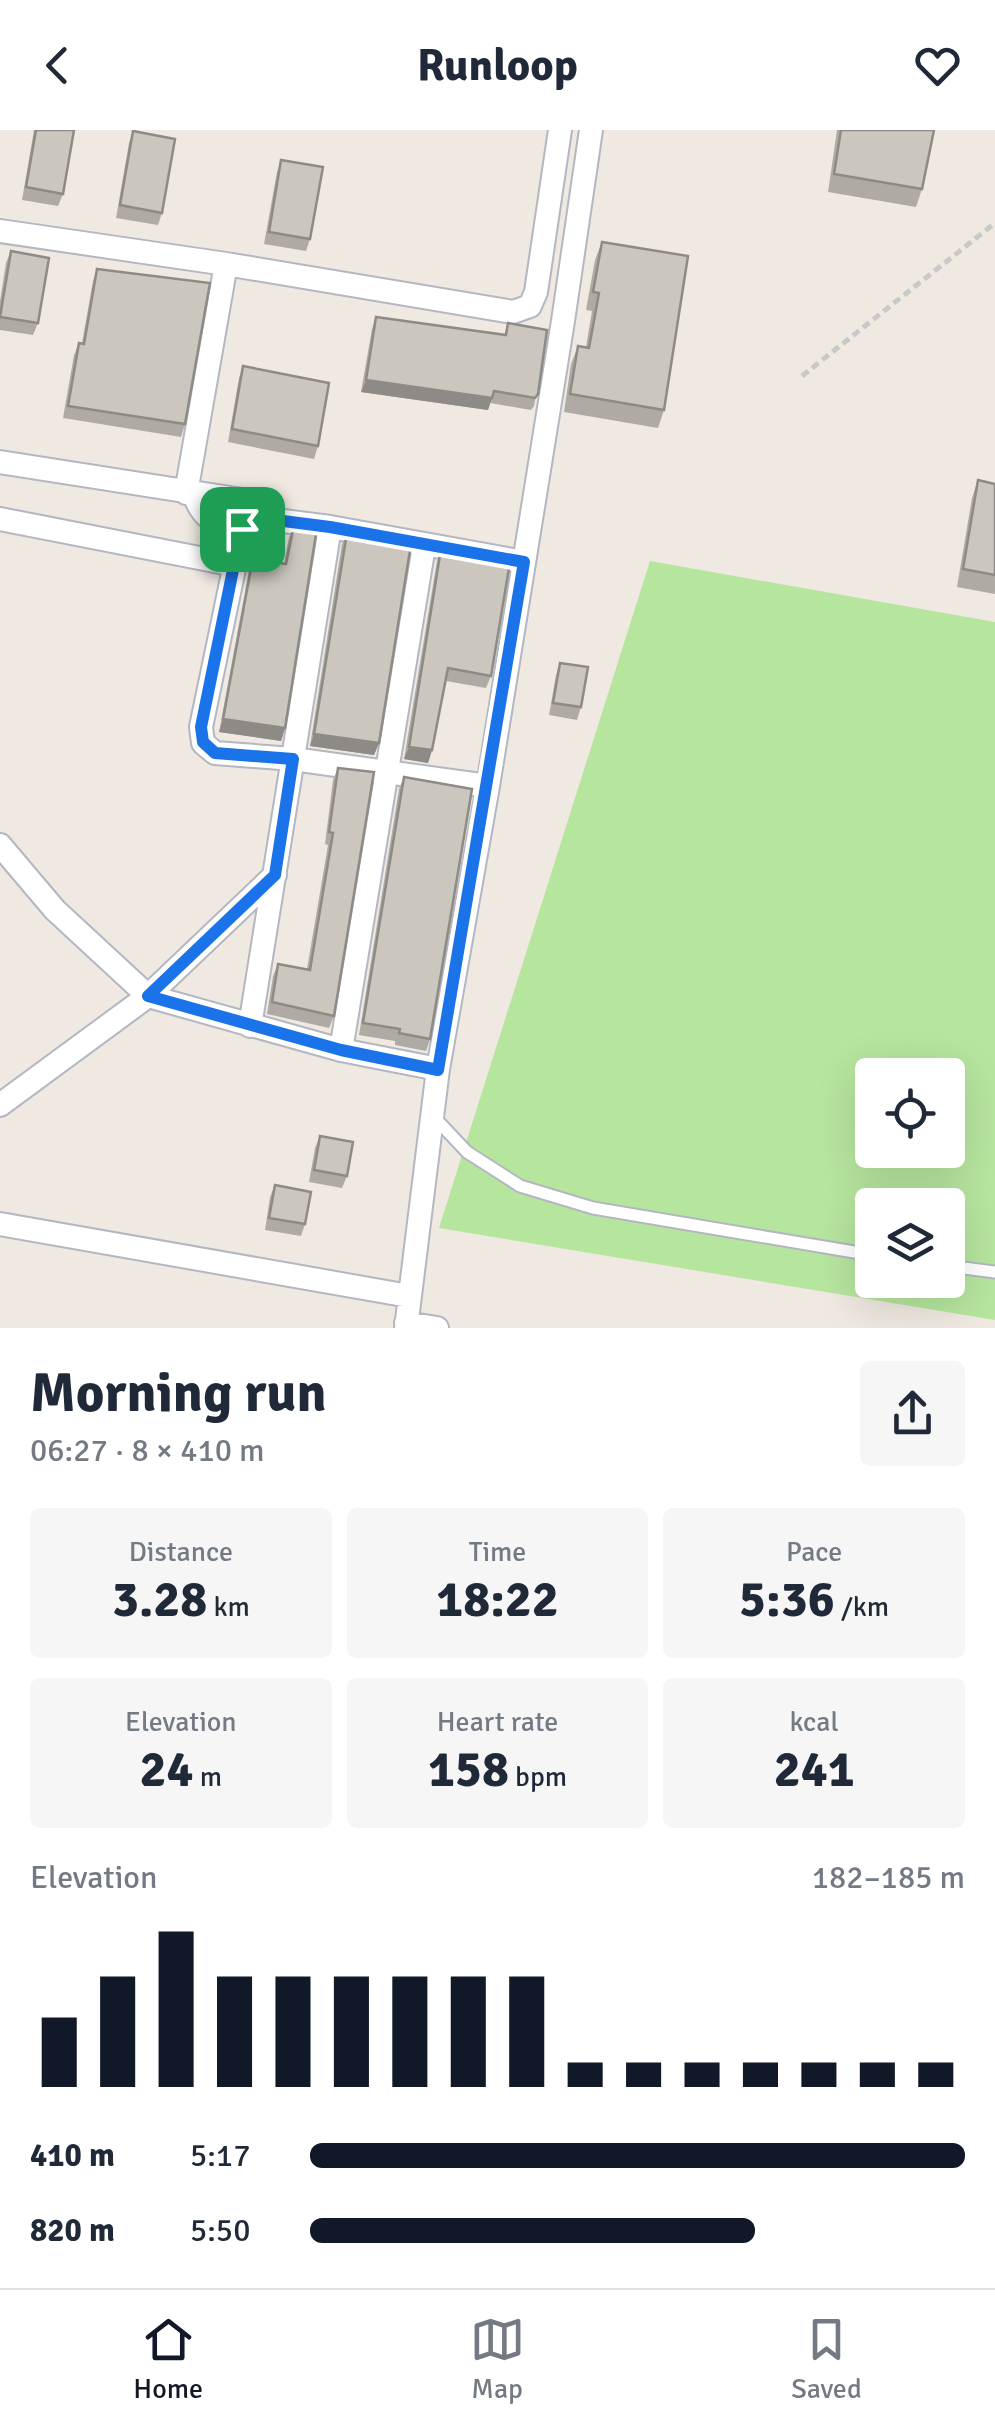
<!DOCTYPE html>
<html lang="en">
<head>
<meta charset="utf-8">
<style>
	:root { --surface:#fff; --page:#f6f6f7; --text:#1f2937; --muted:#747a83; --line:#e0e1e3; --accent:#111827 }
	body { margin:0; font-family:Signika,sans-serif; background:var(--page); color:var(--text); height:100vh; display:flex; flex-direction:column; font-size:38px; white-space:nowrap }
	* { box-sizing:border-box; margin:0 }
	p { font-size:32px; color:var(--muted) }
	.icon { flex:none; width:55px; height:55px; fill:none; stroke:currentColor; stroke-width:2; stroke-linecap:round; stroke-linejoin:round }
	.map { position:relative; height:1198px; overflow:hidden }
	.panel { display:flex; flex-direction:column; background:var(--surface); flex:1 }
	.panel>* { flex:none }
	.buttons { position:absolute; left:855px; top:928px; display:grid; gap:20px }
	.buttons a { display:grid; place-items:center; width:110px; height:110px; border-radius:10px; background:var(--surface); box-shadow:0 10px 40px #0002; font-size:50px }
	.pin { position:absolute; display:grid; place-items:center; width:85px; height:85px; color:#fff; margin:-42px; border-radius:20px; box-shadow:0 5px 15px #0006 }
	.round { display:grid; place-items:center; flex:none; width:105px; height:105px; border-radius:10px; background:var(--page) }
	.summary { display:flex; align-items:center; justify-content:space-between; height:170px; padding:0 30px }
	h1 { font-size:55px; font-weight:700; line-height:75px }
	.metrics { display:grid; grid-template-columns:repeat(3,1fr); gap:15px; height:170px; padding:10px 30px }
	.metrics div { display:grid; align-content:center; border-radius:10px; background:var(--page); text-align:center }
	.metrics b { font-size:50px; font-weight:700 }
	.metrics small { font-size:28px; font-weight:400 }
	.metrics p { font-size:28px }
	.chart { height:280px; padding:20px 30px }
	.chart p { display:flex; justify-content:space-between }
	.chart svg { width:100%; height:180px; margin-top:10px; stroke:var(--accent); stroke-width:6 }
	ul { padding:0 30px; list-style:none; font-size:32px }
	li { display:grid; grid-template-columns:160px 120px 1fr; align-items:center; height:75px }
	li i { height:25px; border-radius:12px; background:var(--accent) }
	header { display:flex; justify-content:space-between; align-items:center; height:130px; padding:0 30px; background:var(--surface); font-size:45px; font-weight:700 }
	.menu { display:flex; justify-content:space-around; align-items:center; height:140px; border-top:2px solid var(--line); background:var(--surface); font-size:28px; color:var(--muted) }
	.menu a { display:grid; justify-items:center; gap:5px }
	.menu .selected { color:var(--accent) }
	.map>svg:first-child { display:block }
	.green { fill:#b6e59e; fill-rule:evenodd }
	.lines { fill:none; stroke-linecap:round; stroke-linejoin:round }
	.service-casing { stroke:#b4b7c1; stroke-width:15 }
	.minor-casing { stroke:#b4b7c1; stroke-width:26 }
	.path { stroke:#c9c9c9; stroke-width:5; stroke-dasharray:8 5; stroke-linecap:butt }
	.service { stroke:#fff; stroke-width:11 }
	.minor { stroke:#fff; stroke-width:22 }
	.wall { fill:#afaba4 }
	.shaded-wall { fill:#8e8b86 }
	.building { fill:#cbc7bf; stroke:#8e8b86; stroke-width:2.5 }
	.route-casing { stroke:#fff; stroke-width:20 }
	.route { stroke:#1a73e8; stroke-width:12 }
</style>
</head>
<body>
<header><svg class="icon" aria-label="back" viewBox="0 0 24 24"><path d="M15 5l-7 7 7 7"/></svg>Runloop<svg class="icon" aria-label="heart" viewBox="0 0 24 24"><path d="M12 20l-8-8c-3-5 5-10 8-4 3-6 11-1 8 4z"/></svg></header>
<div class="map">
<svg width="995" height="1198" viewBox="0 0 995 1198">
	<rect width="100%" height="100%" fill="#efe9e1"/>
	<path class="green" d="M 650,431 L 995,492 L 995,1190 L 439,1098 ZM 872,945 L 948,945 L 948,1020 L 872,1020 ZM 872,1075 L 948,1075 L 948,1150 L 872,1150 Z"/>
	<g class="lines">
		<defs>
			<path id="service" d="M 434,987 L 467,1022 L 520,1056 L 593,1078 L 872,1125
				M 948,1136 L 995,1142"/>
			<path id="minor" d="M 0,101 L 226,134 L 513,182 L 530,176 L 536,162 L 560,0
				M 0,332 L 268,374
				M 186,363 L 226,134
				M 194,365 C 205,393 215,391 242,399
				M 0,389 L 235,435
				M 488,656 L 293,629 L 215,623 L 203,613 L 201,597 L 245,386 L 330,397 L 524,432
				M 0,715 L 55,780 L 148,866 L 341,920 L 438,939
				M 250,896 L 330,397
				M 341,920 L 424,416
				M 0,975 L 148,866 L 275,745
				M 0,1094 L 409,1166
				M 406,1193 L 437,1198
				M 406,1198 L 438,939 L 488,656 L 563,191 L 591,0"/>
		</defs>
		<use href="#service" class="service-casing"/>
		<use href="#minor" class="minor-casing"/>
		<path class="path" d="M 802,246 L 995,93"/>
		<use href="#service" class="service"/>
		<use href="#minor" class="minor"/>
	</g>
	<path class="wall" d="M 34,0 L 74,0 L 63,64 L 58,76 L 22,70 Z
		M 837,0 L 934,0 L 922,59 L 916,77 L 828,62 Z
		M 133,1 L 162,83 L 158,95 L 116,88 L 129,13 Z
		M 281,30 L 310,109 L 306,121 L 264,114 L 277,42 Z
		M 602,112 L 664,280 L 658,298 L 564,282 L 571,234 L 578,216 L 586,217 L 592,181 L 586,180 L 595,130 Z
		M 11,121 L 38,193 L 33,205 L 0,200 L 0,171 L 6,133 Z
		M 97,139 L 185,294 L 181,307 L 63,288 L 74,225 L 79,213 L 82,213 L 93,151 Z
		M 376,187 L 504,205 L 508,193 L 547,200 L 534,276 L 531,280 L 490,273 L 488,280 L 361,262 L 372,199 Z
		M 243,236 L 318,316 L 314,329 L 228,312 L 239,248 Z
		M 978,350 L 995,354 L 995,464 L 957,457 L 972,368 Z
		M 294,395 L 285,598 L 281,611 L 219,602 L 249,440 L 253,428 L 284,433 L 289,407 Z
		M 347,403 L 379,613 L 374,625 L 310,616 L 342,414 Z
		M 441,419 L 491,546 L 486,558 L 446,551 L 432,620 L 428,633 L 404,629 L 437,431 Z
		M 560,533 L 581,577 L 577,590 L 549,585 L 556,545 Z
		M 338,638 L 334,886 L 329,898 L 267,884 L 273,846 L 278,834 L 307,839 L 328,715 L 325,714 L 333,650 Z
		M 404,647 L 430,909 L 426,921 L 395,915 L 395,911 L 359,905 L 399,659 Z
		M 320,1006 L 347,1046 L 342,1058 L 309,1052 L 315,1018 Z
		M 275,1055 L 305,1094 L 301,1106 L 265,1100 L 270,1067 Z"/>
	<path class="shaded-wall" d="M 366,250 L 492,268 L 488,280 L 361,262 Z
		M 223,589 L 285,598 L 281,611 L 219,602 Z
		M 314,604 L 379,613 L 374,625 L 310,616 Z
		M 409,617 L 432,620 L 428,633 L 404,629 Z"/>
	<path class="building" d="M 36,0 L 74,0 L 63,64 L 26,57 Z
		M 841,0 L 934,0 L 922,59 L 834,44 Z
		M 133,1 L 175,9 L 162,83 L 120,75 Z
		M 281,30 L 323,37 L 310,109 L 269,102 Z
		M 602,112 L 688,126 L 664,280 L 570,264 L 578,216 L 589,218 L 599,163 L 593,162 Z
		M 11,121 L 49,128 L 38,193 L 0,187 Z
		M 97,139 L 210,153 L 185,294 L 68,276 L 79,213 L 84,214 Z
		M 376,187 L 506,205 L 508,193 L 547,200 L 538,264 L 535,268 L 494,261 L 492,268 L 366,250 Z
		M 243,236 L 329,253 L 318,316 L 232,299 Z
		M 978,350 L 995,354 L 995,445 L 963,439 Z
		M 294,395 L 317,398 L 285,598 L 223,589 L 253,428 L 286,434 Z
		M 347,403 L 411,414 L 379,613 L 314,604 Z
		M 441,419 L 510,432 L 491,546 L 448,538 L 432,620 L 409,617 Z
		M 560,533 L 588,537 L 581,577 L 553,573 Z
		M 338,638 L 374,642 L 334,886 L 272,872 L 278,834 L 310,840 L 333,703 L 329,702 Z
		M 404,647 L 472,659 L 430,909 L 399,903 L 400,899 L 363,893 Z
		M 320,1006 L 353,1012 L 347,1046 L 314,1040 Z
		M 275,1055 L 311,1062 L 305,1094 L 269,1088 Z"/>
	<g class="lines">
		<defs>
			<path id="route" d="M 244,386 L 330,397 L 524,432 L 438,940 L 341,920 L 148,866 L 275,745 L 293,629 L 215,623 L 203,612 L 201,597 Z"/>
		</defs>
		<use href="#route" class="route-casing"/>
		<use href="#route" class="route"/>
	</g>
</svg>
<div class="buttons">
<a><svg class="icon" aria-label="locate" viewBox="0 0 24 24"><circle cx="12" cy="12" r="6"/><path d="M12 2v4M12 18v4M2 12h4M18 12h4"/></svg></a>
<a><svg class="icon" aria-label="layers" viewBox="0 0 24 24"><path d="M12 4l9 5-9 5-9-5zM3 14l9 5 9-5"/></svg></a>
</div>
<div class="pin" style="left:242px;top:399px;background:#1e9e55"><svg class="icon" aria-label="arrive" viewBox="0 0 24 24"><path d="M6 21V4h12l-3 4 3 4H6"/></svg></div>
</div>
<section class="panel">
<div class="summary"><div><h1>Morning run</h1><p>06:27 · 8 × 410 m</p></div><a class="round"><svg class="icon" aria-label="share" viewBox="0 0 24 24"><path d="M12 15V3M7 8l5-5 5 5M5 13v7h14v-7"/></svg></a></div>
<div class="metrics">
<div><p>Distance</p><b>3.28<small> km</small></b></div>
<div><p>Time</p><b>18:22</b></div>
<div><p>Pace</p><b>5:36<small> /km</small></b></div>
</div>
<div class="metrics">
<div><p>Elevation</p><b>24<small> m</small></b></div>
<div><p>Heart rate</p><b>158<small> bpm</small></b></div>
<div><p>kcal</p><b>241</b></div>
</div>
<div class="chart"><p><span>Elevation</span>182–185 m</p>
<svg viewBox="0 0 160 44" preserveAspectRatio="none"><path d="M5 44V27M15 44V17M25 44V6M35 44V17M45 44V17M55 44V17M65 44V17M75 44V17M85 44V17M95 44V38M105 44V38M115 44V38M125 44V38M135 44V38M145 44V38M155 44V38"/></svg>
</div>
<ul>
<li><b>410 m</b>5:17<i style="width:100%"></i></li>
<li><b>820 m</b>5:50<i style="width:68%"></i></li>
</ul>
</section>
<nav class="menu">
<a class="selected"><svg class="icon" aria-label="home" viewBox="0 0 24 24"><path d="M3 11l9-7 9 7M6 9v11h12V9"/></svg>Home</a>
<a><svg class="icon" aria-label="map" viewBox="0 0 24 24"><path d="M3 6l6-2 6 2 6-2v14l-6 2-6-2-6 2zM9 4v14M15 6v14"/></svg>Map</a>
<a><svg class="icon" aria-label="saved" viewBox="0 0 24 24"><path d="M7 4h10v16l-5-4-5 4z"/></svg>Saved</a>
</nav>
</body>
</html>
